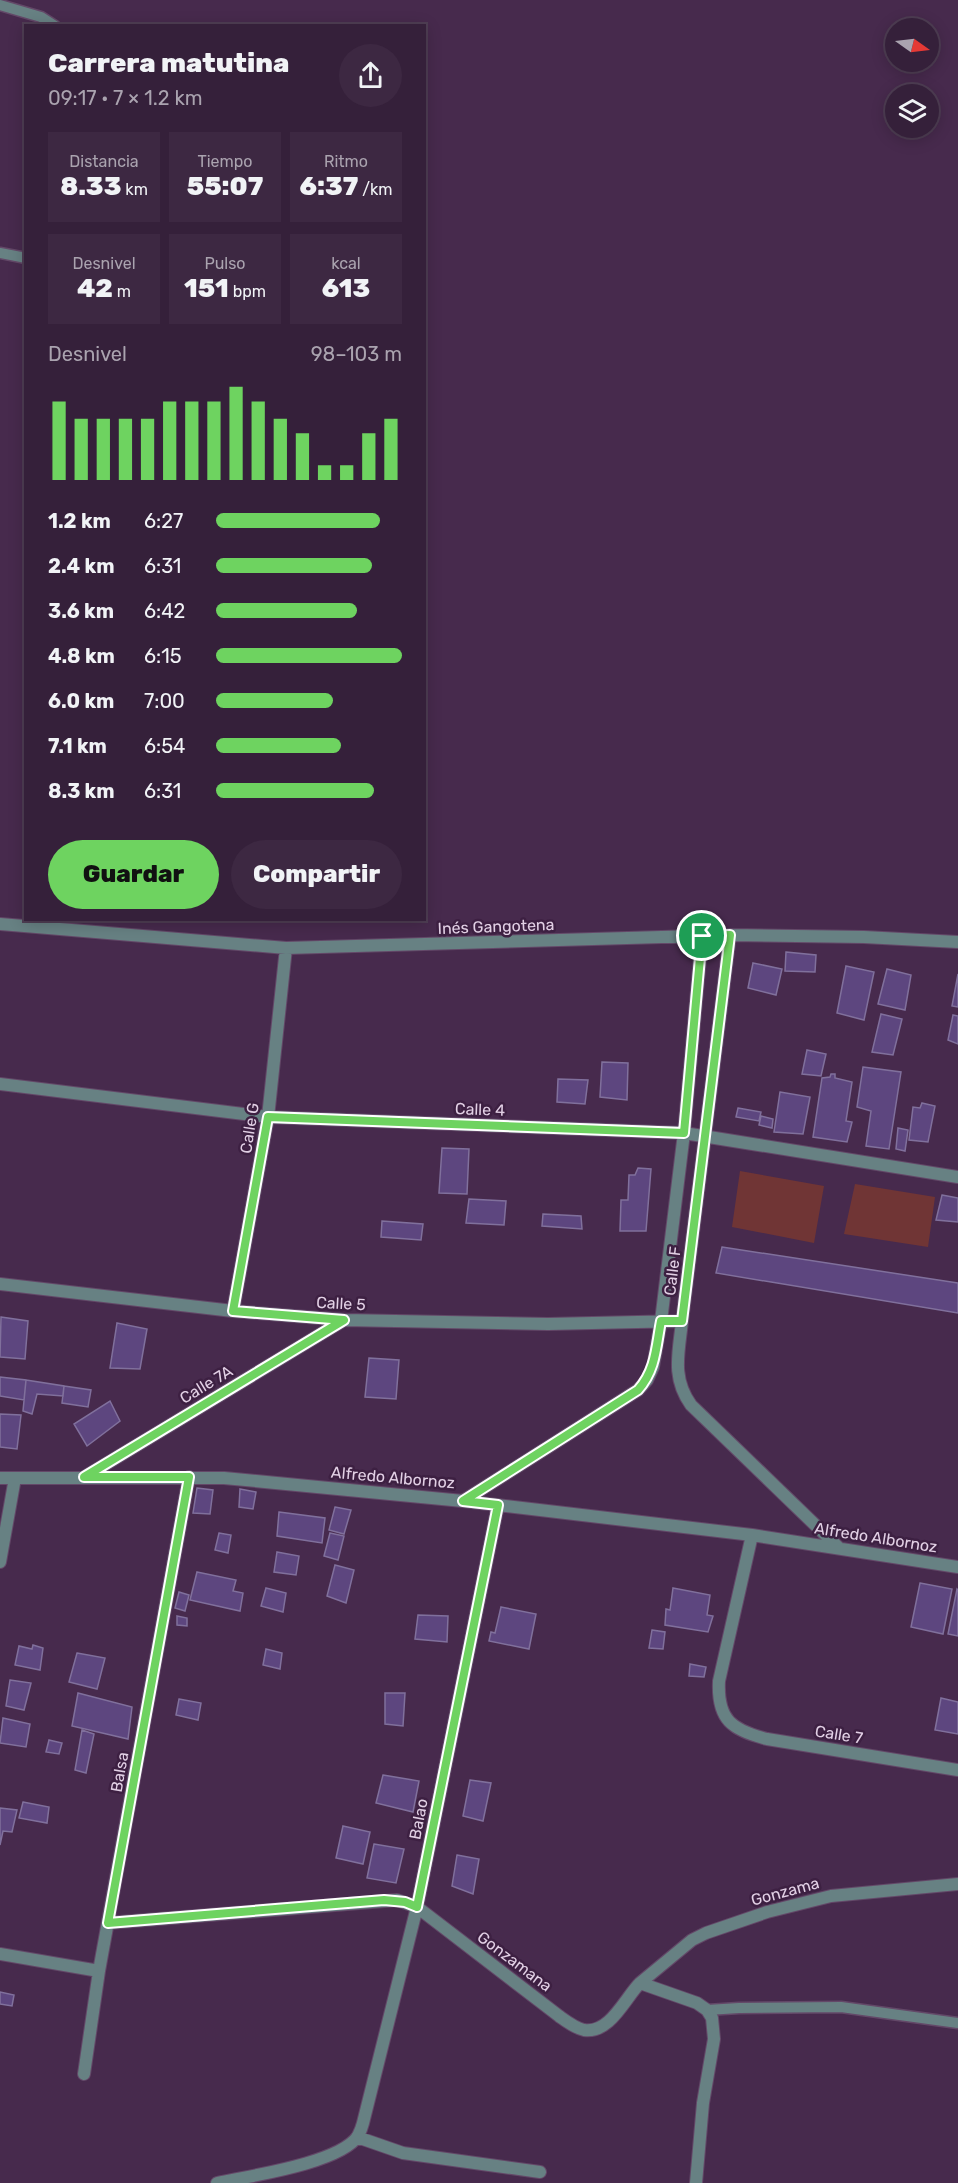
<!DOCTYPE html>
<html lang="es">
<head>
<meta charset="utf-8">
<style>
	:root { --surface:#35203a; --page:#3d2842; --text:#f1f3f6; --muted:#aaa3af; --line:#4f3e54; --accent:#6ed360 }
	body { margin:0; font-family:Rubik,sans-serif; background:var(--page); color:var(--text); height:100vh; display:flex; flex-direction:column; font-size:22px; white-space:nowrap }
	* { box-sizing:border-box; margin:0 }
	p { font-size:20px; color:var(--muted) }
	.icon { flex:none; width:33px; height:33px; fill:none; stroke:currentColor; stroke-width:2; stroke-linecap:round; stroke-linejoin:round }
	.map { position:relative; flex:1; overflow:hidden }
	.drawer { position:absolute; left:24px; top:24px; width:402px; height:897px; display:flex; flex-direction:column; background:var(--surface); border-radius:0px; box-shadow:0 3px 15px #0003,0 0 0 2px var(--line) }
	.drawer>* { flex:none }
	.needle { width:39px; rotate:104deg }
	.controls { position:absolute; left:885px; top:18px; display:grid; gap:12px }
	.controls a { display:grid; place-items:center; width:54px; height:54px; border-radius:50%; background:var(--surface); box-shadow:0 3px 15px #0003,0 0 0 2px var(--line); font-size:30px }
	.pin { position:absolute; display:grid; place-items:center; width:51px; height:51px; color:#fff; margin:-26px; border:3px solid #fff; border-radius:50%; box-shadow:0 2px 6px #0007 }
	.round { display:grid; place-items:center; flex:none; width:63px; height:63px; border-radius:32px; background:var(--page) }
	.headline { display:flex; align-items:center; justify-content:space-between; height:102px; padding:0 24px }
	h1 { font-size:27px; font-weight:800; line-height:45px }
	.metrics { display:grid; grid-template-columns:repeat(3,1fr); gap:9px; height:102px; padding:6px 24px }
	.metrics div { display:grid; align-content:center; border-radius:0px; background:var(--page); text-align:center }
	.metrics b { font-size:26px; font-weight:800 }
	.metrics small { font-size:16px; font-weight:400 }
	.metrics p { font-size:16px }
	.chart { height:168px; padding:12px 24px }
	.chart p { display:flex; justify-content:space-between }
	.chart svg { width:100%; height:108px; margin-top:6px; stroke:var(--accent); stroke-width:6 }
	.cta { display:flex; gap:12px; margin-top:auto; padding:12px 24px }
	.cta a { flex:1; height:69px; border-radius:36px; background:var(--accent); color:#111; font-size:24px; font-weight:800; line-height:69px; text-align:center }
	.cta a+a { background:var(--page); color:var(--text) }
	ul { padding:0 24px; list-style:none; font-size:20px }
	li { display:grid; grid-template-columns:96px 72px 1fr; align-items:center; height:45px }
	li i { height:15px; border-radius:8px; background:var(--accent) }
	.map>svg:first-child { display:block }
	.green { fill:#703535 }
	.building { fill:#5d467f; stroke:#80709c; stroke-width:1.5 }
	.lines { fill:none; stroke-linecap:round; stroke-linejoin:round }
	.lane-casing { stroke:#634868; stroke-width:13 }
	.street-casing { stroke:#634868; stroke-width:14 }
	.lane { stroke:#678183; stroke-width:10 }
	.street { stroke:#678183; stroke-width:12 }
	.route-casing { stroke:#fff; stroke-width:12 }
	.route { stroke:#6ed360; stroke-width:8 }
	.labels { text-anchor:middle; stroke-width:5; stroke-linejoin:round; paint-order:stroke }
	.street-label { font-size:16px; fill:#e2d0e5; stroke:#3d2042 }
</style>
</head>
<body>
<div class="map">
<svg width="958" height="2183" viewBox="0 0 958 2183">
	<rect width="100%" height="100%" fill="#472a4d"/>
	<path class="green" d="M 740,1171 L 824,1186 L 814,1243 L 732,1227 Z
		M 855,1184 L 935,1197 L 928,1247 L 844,1234 Z"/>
	<path class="building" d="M 786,952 L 816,955 L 815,972 L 785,971 Z
		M 753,963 L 782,969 L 776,995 L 748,988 Z
		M 846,966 L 874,972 L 864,1020 L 837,1013 Z
		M 887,969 L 911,975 L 905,1010 L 878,1004 Z
		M 958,974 L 958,1007 L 952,1006 Z
		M 881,1014 L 902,1019 L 893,1055 L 872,1052 Z
		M 953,1015 L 958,1016 L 958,1044 L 948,1040 Z
		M 807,1050 L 826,1054 L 821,1076 L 802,1074 Z
		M 602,1062 L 628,1063 L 627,1100 L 600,1097 Z
		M 863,1067 L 901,1072 L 889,1149 L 866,1146 L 871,1111 L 857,1107 Z
		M 831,1074 L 835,1074 L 835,1078 L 852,1082 L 846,1121 L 852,1122 L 847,1142 L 813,1137 L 822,1078 L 830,1077 Z
		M 558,1079 L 588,1080 L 585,1104 L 557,1102 Z
		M 780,1092 L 810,1097 L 803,1134 L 774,1132 Z
		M 922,1103 L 935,1106 L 928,1142 L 909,1140 L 913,1107 L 920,1108 Z
		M 738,1108 L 761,1112 L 759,1121 L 736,1117 Z
		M 761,1116 L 773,1119 L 772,1128 L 759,1125 Z
		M 898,1128 L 908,1130 L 905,1151 L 896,1149 Z
		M 442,1148 L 469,1149 L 467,1194 L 439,1193 Z
		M 638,1168 L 651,1169 L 646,1231 L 620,1231 L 621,1200 L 628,1200 L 629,1175 L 635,1175 Z
		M 942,1195 L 958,1198 L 958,1222 L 936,1220 Z
		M 469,1199 L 506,1201 L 504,1225 L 466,1223 Z
		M 543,1214 L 581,1216 L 582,1229 L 542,1226 Z
		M 382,1221 L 423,1224 L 421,1240 L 381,1237 Z
		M 722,1247 L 958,1283 L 958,1313 L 716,1273 Z
		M 1,1317 L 28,1321 L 25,1359 L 0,1357 Z
		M 117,1323 L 147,1329 L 140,1369 L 110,1368 Z
		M 369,1358 L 399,1360 L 396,1399 L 365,1397 Z
		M 0,1377 L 26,1380 L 24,1400 L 0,1396 Z
		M 26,1380 L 64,1386 L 63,1396 L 37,1394 L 32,1414 L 23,1411 Z
		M 64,1386 L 91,1390 L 88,1407 L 62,1403 Z
		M 110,1401 L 120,1421 L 87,1446 L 74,1424 Z
		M 0,1414 L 21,1415 L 17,1449 L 0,1447 Z
		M 197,1488 L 213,1490 L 210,1514 L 193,1513 Z
		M 240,1489 L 256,1492 L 253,1509 L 239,1507 Z
		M 335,1507 L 351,1510 L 344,1534 L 329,1530 Z
		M 279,1512 L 325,1518 L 322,1543 L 277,1536 Z
		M 219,1533 L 231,1535 L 228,1553 L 215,1550 Z
		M 330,1533 L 344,1536 L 338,1560 L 324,1556 Z
		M 277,1552 L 299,1556 L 296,1575 L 274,1572 Z
		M 335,1565 L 354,1570 L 346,1603 L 327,1596 Z
		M 197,1572 L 236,1580 L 233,1591 L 243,1593 L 240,1611 L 190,1600 Z
		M 920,1583 L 952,1589 L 943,1634 L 911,1627 Z
		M 266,1588 L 286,1593 L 283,1612 L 261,1606 Z
		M 673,1588 L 710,1595 L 707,1615 L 713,1616 L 708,1632 L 665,1625 L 666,1609 L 670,1610 Z
		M 957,1589 L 958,1590 L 958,1636 L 948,1634 Z
		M 179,1592 L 189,1595 L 185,1611 L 175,1608 Z
		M 501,1607 L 536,1614 L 529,1649 L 489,1641 L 491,1632 L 495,1633 Z
		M 418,1615 L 448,1616 L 447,1642 L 415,1639 Z
		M 177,1616 L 187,1618 L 187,1626 L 177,1625 Z
		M 652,1630 L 665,1632 L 663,1649 L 649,1648 Z
		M 33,1645 L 43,1648 L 40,1670 L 15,1665 L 19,1646 L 32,1649 Z
		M 266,1649 L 282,1653 L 280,1669 L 263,1665 Z
		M 77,1653 L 105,1658 L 97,1689 L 69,1682 Z
		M 690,1664 L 706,1667 L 704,1677 L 689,1676 Z
		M 10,1680 L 31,1683 L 24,1710 L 6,1706 Z
		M 78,1693 L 132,1707 L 128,1739 L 72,1726 Z
		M 385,1693 L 405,1693 L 403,1726 L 385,1724 Z
		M 941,1698 L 958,1702 L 958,1734 L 935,1730 Z
		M 179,1699 L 201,1703 L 198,1720 L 176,1715 Z
		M 3,1718 L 30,1724 L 26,1747 L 0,1743 Z
		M 82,1730 L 94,1734 L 86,1773 L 75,1770 Z
		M 49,1740 L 62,1743 L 59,1754 L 46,1752 Z
		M 383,1775 L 419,1781 L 413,1812 L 376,1803 Z
		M 470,1780 L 491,1783 L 483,1821 L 463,1816 Z
		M 23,1802 L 49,1807 L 47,1823 L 19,1818 Z
		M 0,1808 L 17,1810 L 12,1832 L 3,1831 L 0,1845 Z
		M 343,1826 L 370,1832 L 363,1864 L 336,1858 Z
		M 374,1844 L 404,1849 L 396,1883 L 367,1878 Z
		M 457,1855 L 479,1859 L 473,1894 L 452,1886 Z
		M 0,1992 L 14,1995 L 12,2006 L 0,2004 Z"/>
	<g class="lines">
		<defs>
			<path id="lane" d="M 0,5 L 41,17 L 55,26
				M 0,253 L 26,258
				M 707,2010 L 739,2008 L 841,2007 L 958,2023"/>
			<path id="street" d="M 0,924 L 286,948 L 730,935 L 864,937 L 958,942
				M 730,935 L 682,1321 C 679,1352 671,1377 691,1405 L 838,1547
				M 0,1084 L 268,1117 L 684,1133 L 958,1177
				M 0,1284 L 233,1311 L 344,1320 L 548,1324 L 682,1321
				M 233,1311 L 268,1117 L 286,948
				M 86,1476 L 344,1320
				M 0,1478 L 224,1478 L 463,1501 L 752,1535 L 958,1567
				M 463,1501 L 638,1390 L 647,1380 L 653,1367 L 661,1321 L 684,1133 L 702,936
				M 752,1535 L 719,1681 C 717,1720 732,1730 767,1739 L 958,1770
				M 0,1562 L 15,1478
				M 108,1923 L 397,1900 L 417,1907 L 559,2016 C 566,2021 575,2028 584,2030 C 610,2034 625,1998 640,1983 L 697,2003 L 707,2010 L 712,2018 L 714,2039 L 703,2103 L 696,2183
				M 0,1954 L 99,1971
				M 640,1983 L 692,1940 L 706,1933 L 767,1912 L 831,1896 L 958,1884
				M 84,2074 L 99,1971 L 189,1477
				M 357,2137 L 403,2153 L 540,2172
				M 217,2183 C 250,2176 340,2163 358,2136 C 360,2132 362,2127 363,2123 L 417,1907 L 498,1505"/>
		</defs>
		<use href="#lane" class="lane-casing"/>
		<use href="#street" class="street-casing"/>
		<use href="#lane" class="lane"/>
		<use href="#street" class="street"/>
	</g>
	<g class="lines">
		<defs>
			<path id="route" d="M 730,935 L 682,1321 L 661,1321 C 656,1347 656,1370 638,1390 L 463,1501 L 498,1505 L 417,1907 L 405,1902 L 384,1900 L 108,1923 L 189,1477 L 84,1477 L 344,1320 L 233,1311 L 268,1117 L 684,1133 L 702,936 Z"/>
		</defs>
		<use href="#route" class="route-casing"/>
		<use href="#route" class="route"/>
	</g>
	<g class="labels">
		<g class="street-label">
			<text transform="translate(496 926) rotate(-2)" y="6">Inés Gangotena</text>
			<text transform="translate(480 1109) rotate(2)" y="6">Calle 4</text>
			<text transform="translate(249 1128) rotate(-81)" y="6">Calle G</text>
			<text transform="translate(672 1271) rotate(-83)" y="6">Calle F</text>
			<text transform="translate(341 1303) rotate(3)" y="6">Calle 5</text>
			<text transform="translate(206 1384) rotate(-31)" y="6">Calle 7A</text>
			<text transform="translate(393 1477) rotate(5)" y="6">Alfredo Albornoz</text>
			<text transform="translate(876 1537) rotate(9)" y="6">Alfredo Albornoz</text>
			<text transform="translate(839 1734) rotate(9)" y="6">Calle 7</text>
			<text transform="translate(119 1772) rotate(-80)" y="6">Balsa</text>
			<text transform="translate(418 1819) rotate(-79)" y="6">Balao</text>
			<text transform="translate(785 1891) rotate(-15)" y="6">Gonzama</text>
			<text transform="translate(515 1961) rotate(37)" y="6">Gonzamana</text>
		</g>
	</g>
</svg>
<div class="controls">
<a><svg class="needle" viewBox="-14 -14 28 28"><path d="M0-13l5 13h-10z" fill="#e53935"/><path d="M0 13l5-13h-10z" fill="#aaa3af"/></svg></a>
<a><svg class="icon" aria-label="layers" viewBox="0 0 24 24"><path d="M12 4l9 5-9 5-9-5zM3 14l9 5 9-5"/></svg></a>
</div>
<div class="pin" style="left:702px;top:936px;background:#1e9e55"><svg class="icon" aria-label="arrive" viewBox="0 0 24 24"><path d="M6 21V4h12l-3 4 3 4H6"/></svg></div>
<section class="drawer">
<div class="headline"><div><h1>Carrera matutina</h1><p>09:17 · 7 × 1.2 km</p></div><a class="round"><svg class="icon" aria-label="share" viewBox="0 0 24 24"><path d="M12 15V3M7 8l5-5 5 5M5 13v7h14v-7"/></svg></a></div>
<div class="metrics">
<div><p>Distancia</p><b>8.33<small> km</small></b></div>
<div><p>Tiempo</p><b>55:07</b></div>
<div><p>Ritmo</p><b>6:37<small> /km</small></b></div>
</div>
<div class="metrics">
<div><p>Desnivel</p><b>42<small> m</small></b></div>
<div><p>Pulso</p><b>151<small> bpm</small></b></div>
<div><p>kcal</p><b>613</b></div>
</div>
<div class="chart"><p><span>Desnivel</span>98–103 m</p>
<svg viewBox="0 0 160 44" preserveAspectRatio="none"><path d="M5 44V12M15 44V19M25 44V19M35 44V19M45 44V19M55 44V12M65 44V12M75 44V12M85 44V6M95 44V12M105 44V19M115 44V25M125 44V38M135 44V38M145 44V25M155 44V19"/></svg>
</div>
<ul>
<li><b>1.2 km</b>6:27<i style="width:88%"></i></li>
<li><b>2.4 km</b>6:31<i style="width:84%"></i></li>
<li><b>3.6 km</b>6:42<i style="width:76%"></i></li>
<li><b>4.8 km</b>6:15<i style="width:100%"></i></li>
<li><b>6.0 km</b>7:00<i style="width:63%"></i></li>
<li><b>7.1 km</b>6:54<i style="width:67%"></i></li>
<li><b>8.3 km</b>6:31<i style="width:85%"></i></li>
</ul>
<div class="cta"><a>Guardar</a><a>Compartir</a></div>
</section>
</div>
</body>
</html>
